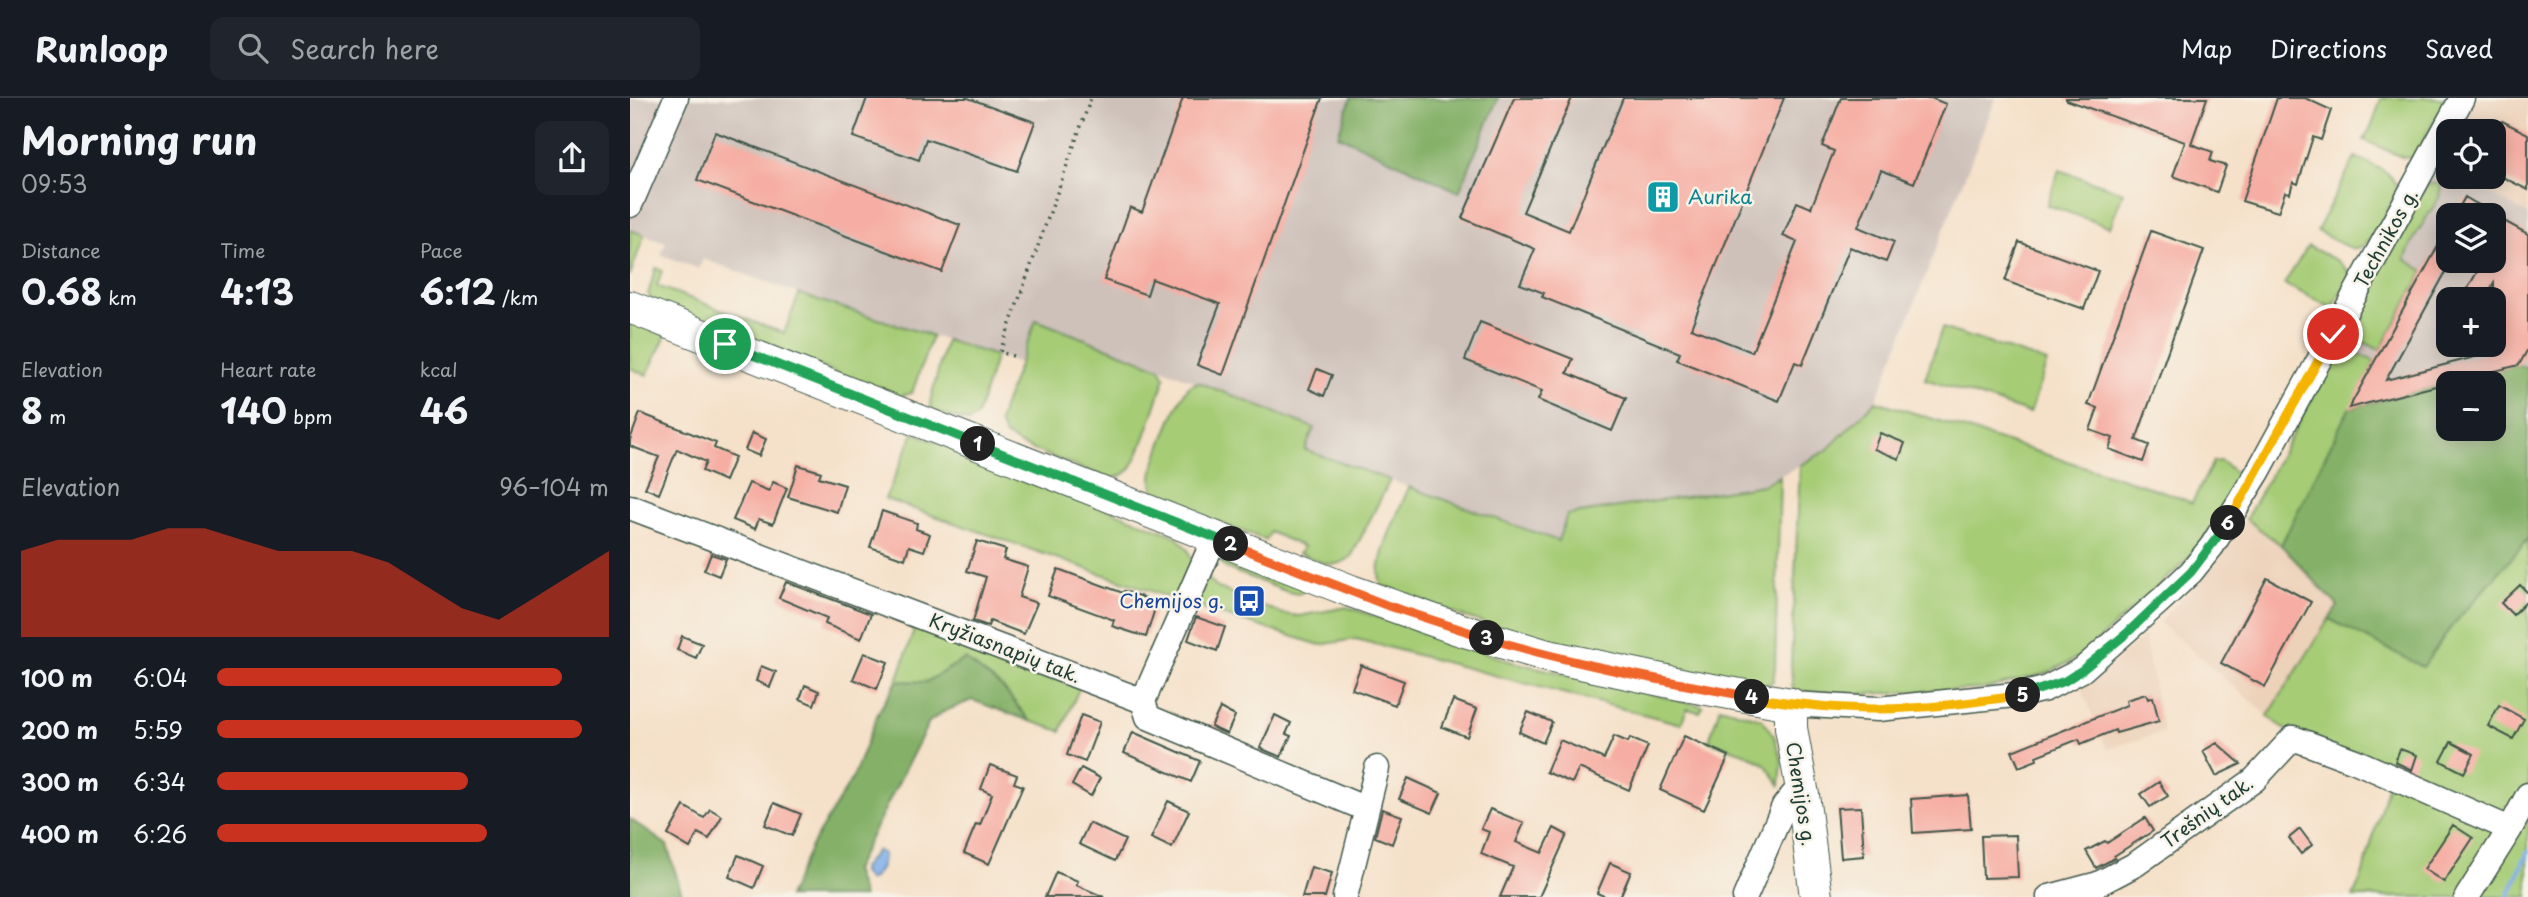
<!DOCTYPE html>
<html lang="en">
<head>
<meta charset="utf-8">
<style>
	:root { --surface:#171b24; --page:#20242c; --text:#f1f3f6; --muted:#9ea1a6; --line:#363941; --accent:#c8321e }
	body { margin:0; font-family:"Playpen Sans",sans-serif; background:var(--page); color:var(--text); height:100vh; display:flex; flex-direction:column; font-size:26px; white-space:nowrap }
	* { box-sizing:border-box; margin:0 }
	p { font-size:23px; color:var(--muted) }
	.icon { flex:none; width:38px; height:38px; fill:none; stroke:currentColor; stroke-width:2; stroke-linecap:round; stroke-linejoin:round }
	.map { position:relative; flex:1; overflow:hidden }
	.details { display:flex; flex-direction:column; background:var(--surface); width:630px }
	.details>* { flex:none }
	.controls { position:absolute; left:1806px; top:21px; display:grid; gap:14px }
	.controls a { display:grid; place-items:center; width:70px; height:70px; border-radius:14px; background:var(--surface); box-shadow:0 4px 18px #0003; font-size:35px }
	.pin { position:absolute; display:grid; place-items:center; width:60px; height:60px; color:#fff; margin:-30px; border:4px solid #fff; border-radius:50%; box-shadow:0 2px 7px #0007 }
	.km { position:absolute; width:35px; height:35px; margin:-18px; border-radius:50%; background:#222; color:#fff; font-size:19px; line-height:35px; text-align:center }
	.round { display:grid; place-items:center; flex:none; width:74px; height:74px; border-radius:14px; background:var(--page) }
	.summary { display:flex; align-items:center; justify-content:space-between; height:119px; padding:0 21px }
	h1 { font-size:38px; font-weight:700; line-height:52px }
	.metrics { display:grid; grid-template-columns:repeat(3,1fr); gap:10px; height:119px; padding:7px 21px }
	.metrics div { display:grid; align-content:center }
	.metrics b { font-size:35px; font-weight:700 }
	.metrics small { font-size:19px; font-weight:400 }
	.metrics p { font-size:19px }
	.chart { height:196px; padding:14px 21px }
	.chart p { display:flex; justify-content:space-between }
	.chart svg { width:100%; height:126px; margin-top:7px; fill:var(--accent); opacity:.7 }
	ul { padding:0 21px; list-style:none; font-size:23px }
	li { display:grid; grid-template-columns:112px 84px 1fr; align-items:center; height:52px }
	li i { height:18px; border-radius:9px; background:var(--accent) }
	header { display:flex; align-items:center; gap:42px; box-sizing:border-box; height:98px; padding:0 35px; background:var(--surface); border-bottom:2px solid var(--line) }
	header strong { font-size:33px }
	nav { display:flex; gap:38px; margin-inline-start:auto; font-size:24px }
	.search { width:490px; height:63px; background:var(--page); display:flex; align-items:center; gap:18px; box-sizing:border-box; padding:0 24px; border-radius:14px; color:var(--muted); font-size:26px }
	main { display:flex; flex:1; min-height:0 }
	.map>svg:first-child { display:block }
	.built { fill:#edd2ba }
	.industrial { fill:#cec1ba; fill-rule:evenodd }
	.green { fill:#a6cc76; stroke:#628455; stroke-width:2 }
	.forest { fill:#84b067; stroke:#52764e; stroke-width:2; fill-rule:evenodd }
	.water { fill:#7eafe9; stroke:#4e768e; stroke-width:2 }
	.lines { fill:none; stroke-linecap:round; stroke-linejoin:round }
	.stream { stroke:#7eafe9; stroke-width:5 }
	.building { fill:#f6ada3 }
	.minor-casing { stroke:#3f564a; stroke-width:27 }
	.major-casing { stroke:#3f564a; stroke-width:34 }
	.path { stroke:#3f564a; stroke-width:3.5; stroke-dasharray:2 5; stroke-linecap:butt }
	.minor { stroke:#fff; stroke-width:24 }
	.major { stroke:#fff; stroke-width:32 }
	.split-1-casing { stroke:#fff; stroke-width:14 }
	.split-2-casing { stroke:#fff; stroke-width:14 }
	.split-3-casing { stroke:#fff; stroke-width:14 }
	.split-4-casing { stroke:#fff; stroke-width:14 }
	.split-5-casing { stroke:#fff; stroke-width:14 }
	.split-6-casing { stroke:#fff; stroke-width:14 }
	.split-7-casing { stroke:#fff; stroke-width:14 }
	.split-1 { stroke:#22a559; stroke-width:9 }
	.split-2 { stroke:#22a559; stroke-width:9 }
	.split-3 { stroke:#f0652b; stroke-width:9 }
	.split-4 { stroke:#f0652b; stroke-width:9 }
	.split-5 { stroke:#f5b400; stroke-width:9 }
	.split-6 { stroke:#22a559; stroke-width:9 }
	.split-7 { stroke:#f5b400; stroke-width:9 }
	.labels { text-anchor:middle; stroke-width:5; stroke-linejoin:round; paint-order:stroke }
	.culture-label { font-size:19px; fill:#0d838f; stroke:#f7f3e8; text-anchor:start }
	.street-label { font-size:19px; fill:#1f3d34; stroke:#f7f3e8 }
	.transit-label { font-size:19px; fill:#164399; stroke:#f7f3e8; text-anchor:end }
</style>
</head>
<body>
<header>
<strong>Runloop</strong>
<div class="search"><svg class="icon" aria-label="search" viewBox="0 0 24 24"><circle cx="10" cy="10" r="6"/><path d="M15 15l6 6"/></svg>Search here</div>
<nav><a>Map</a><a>Directions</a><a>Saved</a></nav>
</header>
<main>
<section class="details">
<div class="summary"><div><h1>Morning run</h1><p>09:53</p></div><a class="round"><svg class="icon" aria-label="share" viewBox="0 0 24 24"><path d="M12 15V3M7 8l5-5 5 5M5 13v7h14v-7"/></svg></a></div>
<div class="metrics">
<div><p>Distance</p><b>0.68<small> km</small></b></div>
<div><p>Time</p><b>4:13</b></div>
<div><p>Pace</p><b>6:12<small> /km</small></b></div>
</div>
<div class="metrics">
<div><p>Elevation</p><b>8<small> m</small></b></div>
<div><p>Heart rate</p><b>140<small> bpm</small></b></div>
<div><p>kcal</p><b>46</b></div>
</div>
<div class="chart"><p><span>Elevation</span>96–104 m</p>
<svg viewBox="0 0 160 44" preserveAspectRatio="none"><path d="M0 44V14L10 10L20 10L30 10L40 6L50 6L60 10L70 14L80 14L90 14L100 18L110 26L120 34L130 38L140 30L150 22L160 14V44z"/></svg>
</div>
<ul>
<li><b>100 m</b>6:04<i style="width:88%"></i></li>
<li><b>200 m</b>5:59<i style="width:93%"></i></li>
<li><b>300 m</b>6:34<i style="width:64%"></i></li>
<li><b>400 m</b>6:26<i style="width:69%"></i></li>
</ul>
</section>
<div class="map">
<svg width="1898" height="799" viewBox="0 0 1898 799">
	<rect width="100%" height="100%" fill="#f7f3e8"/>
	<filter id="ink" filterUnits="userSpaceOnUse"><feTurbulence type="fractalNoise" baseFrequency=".0143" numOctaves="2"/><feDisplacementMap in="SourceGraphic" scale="14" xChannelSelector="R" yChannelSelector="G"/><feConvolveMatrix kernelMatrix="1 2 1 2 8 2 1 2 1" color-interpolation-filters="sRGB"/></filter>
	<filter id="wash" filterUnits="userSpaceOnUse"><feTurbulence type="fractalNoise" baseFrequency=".00686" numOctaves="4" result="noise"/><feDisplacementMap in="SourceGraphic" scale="28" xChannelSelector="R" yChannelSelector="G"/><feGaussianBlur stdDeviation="1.57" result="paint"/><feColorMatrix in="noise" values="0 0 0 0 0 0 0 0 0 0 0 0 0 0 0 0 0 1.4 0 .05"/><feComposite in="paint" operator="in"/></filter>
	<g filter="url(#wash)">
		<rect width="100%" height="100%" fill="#f5e1c9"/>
		<path class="built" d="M 1845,0 L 1898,0 L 1898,116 L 1826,79 L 1864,79 L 1864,33 L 1826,33 Z
			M 1616,421 L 1651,447 L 1708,508 L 1638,618 L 1529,524 L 1586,464 Z
			M 1514,538 L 1533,634 L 1477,651 L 1451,590 Z"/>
		<path class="industrial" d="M 0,0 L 721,0 L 708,37 L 829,94 L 868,0 L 1366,0 L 1246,303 L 1196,353 L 1133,387 L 937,417 L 929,443 L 674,351 L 683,329 L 406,222 L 389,265 L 169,196 L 73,161 L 69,171 L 37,159 L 31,156 L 36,144 L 0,132 Z
			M 1806,68 L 1818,74 L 1818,79 L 1826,79 L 1898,116 L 1898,271 L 1889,267 L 1672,321 ZM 1818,117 L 1864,117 L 1864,163 L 1818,163 ZM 1818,201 L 1864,201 L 1864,247 L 1818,247 Z"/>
		<path class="green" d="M 1751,0 L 1818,0 L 1784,59 L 1774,60 L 1734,42 L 1743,25 Z
			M 1725,59 C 1741,67 1766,73 1767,93 C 1759,108 1741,155 1722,150 C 1710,147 1697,138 1687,133 Z
			M 1429,72 L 1493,94 L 1480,129 L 1417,107 Z
			M 1807,85 L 1811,88 L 1809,100 L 1785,138 L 1775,161 L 1794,173 L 1750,252 L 1724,239 L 1718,233 L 1796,87 Z
			M 1,132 L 14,137 L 0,178 L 0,134 Z
			M 1678,148 L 1708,163 L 1719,174 L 1719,181 L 1702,210 L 1654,186 Z
			M 26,170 L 32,173 L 27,188 L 154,235 L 169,196 L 302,238 L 282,295 L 267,299 L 22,202 L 18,196 Z
			M 406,222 L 530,270 L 535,279 C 529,297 510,361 499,372 C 494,378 487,379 480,381 L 391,347 L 375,337 L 369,325 L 373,310 Z
			M 0,224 L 36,237 L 17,277 L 0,270 Z
			M 1312,230 L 1417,264 L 1400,315 L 1295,281 Z
			M 316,242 L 366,258 L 347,318 L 339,324 L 303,313 L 300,304 Z
			M 1710,249 L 1745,263 L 1651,447 L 1616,421 Z
			M 568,284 L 684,330 L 675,352 L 760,382 L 721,459 C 702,474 689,462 669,455 L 674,449 L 640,434 L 636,442 L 535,405 C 527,398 522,394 522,382 C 521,367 548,302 558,290 C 562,286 563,286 568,284 Z
			M 1246,303 L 1538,395 L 1562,405 L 1583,364 L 1591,363 L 1611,379 L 1581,431 L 1557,462 L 1451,558 L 1417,575 L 1354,591 L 1229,596 L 1163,593 L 1161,567 L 1170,367 L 1196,353 Z
			M 284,335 L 546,438 L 558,452 L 563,466 L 550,503 L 255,401 Z
			M 1150,378 L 1145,570 L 1143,583 L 1133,589 L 930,548 L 832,518 L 751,487 C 742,464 770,412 779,389 L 928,443 L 937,417 L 1133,387 Z
			M 1898,441 L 1898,799 L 1723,799 L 1732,778 L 1760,678 L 1658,634 L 1638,618 L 1699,521 L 1793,568 L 1821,529 Z
			M 593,458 L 673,489 L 672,494 L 668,496 L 658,494 L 596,470 L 591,466 L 590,461 Z
			M 577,479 L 586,489 L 653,516 L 669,518 L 717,509 L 879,563 L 1073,608 L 1070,614 L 1057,611 L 1051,626 L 726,541 L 690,547 L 564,508 Z
			M 289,517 L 454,579 L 431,633 L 400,623 L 373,590 L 335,561 L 296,584 L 267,583 Z
			M 1090,609 L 1132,621 L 1144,638 L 1152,663 L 1150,687 L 1135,666 L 1114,655 L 1079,643 Z"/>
		<path class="forest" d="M 721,0 L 868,0 L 829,94 L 708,37 Z
			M 1889,267 L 1898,271 L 1898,441 L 1821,529 L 1793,569 L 1699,521 L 1708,508 L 1651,447 L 1719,310 ZM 1818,285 L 1864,285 L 1864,331 L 1818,331 Z
			M 335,561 L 373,590 L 400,623 L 342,602 L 313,614 L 299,624 L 224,772 L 233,799 L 158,799 L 181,748 L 223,679 L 249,613 L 267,583 L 296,584 Z
			M 0,721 L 37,747 L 52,796 L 56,799 L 0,799 Z"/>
		<path class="water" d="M 247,752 L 253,756 C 253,767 248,777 239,783 L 232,775 L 233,769 Z"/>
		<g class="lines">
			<path class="stream" d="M 1878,799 L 1898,754"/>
		</g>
		<g id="blocks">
			<path class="building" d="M 237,0 L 338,0 L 405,24 L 387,73 L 296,41 L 289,62 L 223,39 Z
				M 553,0 L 692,0 L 593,277 L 567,267 L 590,206 L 522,181 L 517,197 L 474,182 L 500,109 L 512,114 Z
				M 884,0 L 942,0 L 893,114 L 939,133 L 993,0 L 1154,0 L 1061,230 L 1122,254 L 1167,144 L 1153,138 L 1167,104 L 1181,110 L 1204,53 L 1192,48 L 1211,0 L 1301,0 L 1316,6 L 1284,85 L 1251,72 L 1228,129 L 1264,144 L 1256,164 L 1220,149 L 1172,267 L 1165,264 L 1149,303 L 1047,262 L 1050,255 L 912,199 L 914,195 L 890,186 L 905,151 L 832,120 Z
				M 1436,0 L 1577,0 L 1561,46 L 1583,54 L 1580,63 L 1596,68 L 1587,94 L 1543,78 L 1555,44 L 1436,2 Z
				M 1647,0 L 1675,0 L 1701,12 L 1691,42 L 1683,39 L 1668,86 L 1663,84 L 1660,95 L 1655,94 L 1648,114 L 1612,103 Z
				M 1872,23 L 1898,36 L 1898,92 L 1864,75 L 1864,38 Z
				M 85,34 L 330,127 L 312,174 L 67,82 Z
				M 1835,99 L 1845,105 L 1868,117 L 1825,117 Z
				M 1874,123 L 1898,136 L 1898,251 L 1889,267 L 1719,310 L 1818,130 L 1818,170 L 1756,282 L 1864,254 L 1864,185 L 1855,201 L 1832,201 L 1853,163 L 1864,163 L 1864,142 Z
				M 1521,133 L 1574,152 L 1506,342 L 1519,347 L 1513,364 L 1479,351 L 1483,340 L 1460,332 L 1468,310 L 1458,307 Z
				M 1389,144 L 1468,173 L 1454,211 L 1375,183 Z
				M 850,224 L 943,261 L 937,275 L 996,300 L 982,333 L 908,302 L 912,293 L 835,262 Z
				M 687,271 L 702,277 L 694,298 L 679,291 Z
				M 10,315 L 86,345 L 84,350 L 105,359 L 95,383 L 72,373 L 76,364 L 47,351 L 29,396 L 15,390 L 29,359 L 0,348 L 0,342 Z
				M 122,335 L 136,341 L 129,358 L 115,352 Z
				M 1250,335 L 1275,345 L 1269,361 L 1244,351 Z
				M 168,367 L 191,374 L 189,379 L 215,387 L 207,414 L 158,399 Z
				M 143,384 L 157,390 L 143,426 L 129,421 L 125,431 L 103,422 L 119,385 L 139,393 Z
				M 252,413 L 287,425 L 286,431 L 300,436 L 294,453 L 279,448 L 275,461 L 240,449 Z
				M 347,443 L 376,452 L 373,461 L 398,469 L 389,499 L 407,505 L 394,536 L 360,523 L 358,528 L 343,523 L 356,479 L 337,473 Z
				M 81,456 L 96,461 L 89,478 L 74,472 Z
				M 428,471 L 493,495 L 494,493 L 527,504 L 516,539 L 482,528 L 484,522 L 418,498 Z
				M 1637,480 L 1681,504 L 1635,589 L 1591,565 Z
				M 156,484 L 241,516 L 231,541 L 195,526 L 197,520 L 149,500 Z
				M 1890,487 L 1898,495 L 1898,502 L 1883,517 L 1871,505 Z
				M 566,519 L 595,529 L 587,553 L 558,542 Z
				M 52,538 L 72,546 L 66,560 L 47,552 Z
				M 234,555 L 258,564 L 247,591 L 223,581 Z
				M 731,567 L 774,583 L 765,607 L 722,591 Z
				M 131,568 L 146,574 L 140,589 L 126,583 Z
				M 175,587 L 189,593 L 184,607 L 170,601 Z
				M 1516,596 L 1518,601 L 1523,599 L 1529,623 L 1486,635 L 1485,632 L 1451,646 L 1449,641 L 1406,658 L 1407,662 L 1389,669 L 1382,653 L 1497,607 L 1496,602 Z
				M 823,602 L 847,611 L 837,639 L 812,629 Z
				M 1869,607 L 1894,621 L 1883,641 L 1858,628 Z
				M 590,610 L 605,618 L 597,636 L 581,629 Z
				M 898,614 L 922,624 L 913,645 L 889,634 Z
				M 451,617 L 470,624 L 455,664 L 437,657 Z
				M 645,617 L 661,625 L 656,636 L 661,638 L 651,659 L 630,650 Z
				M 503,634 L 570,663 L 561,684 L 494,655 Z
				M 984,638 L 998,644 L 1000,640 L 1018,648 L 999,692 L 949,670 L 942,685 L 916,674 L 930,642 L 974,661 Z
				M 1054,638 L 1099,658 L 1074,712 L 1030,692 Z
				M 1821,644 L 1844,656 L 1834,675 L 1811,663 Z
				M 1587,645 L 1611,666 L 1586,678 L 1573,653 Z
				M 1770,651 L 1787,657 L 1782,672 L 1765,664 Z
				M 360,667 L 387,677 L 384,685 L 393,688 L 359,766 L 334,755 L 346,726 L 350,727 L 362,696 L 351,691 Z
				M 451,670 L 470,680 L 461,698 L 442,687 Z
				M 778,680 L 811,695 L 802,715 L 769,701 Z
				M 1529,684 L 1538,698 L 1520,709 L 1511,696 Z
				M 1338,697 L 1341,731 L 1283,735 L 1281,701 Z
				M 538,703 L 559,713 L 542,750 L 521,740 Z
				M 144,705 L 171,716 L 162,738 L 135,727 Z
				M 54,708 L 74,720 L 80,711 L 92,718 L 79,741 L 68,735 L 60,750 L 38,737 Z
				M 1231,709 L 1234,758 L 1211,760 L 1207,710 Z
				M 752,711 L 772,718 L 762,746 L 745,739 Z
				M 860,711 L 894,725 L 886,744 L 912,755 L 924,730 L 937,737 L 909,799 L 870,799 L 883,769 L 851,756 L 859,734 L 851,731 Z
				M 1515,720 L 1523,733 L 1484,758 L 1485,760 L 1466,770 L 1456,753 L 1475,743 L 1477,745 Z
				M 459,725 L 495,742 L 485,763 L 449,746 Z
				M 1823,727 L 1843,740 L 1814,784 L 1794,771 Z
				M 1670,731 L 1682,747 L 1671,756 L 1659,740 Z
				M 1386,737 L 1388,779 L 1353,780 L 1351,738 Z
				M 108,757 L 133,768 L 124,790 L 99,779 Z
				M 980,765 L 1001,774 L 990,799 L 976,799 L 967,795 Z
				M 681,769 L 702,775 L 695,799 L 672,799 Z
				M 426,774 L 448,783 L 446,787 L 474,799 L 415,799 Z"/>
		</g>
	</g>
	<g filter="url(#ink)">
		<use href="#blocks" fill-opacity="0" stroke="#3f564a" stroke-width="2"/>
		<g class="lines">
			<defs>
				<path id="minor" d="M 0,107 L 46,0
					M 0,409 L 513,603 L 518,619 L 736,711
					M 513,603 L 585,439
					M 1161,606 L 1248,611 L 1394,596 L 1415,591 L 1452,572 L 1531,502 L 1561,474 L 1582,448 L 1628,374 L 1832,0
					M 715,799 L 747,670
					M 1115,799 L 1154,708 L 1163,697 L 1173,697
					M 1419,799 L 1468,786 L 1506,766 L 1624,682 L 1663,640 L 1725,663 L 1880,731
					M 1837,799 L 1880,731 L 1898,697"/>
				<path id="major" d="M 0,209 L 721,493 L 828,531 L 918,558 L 1055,587 L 1161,606 L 1161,630 L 1173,697 L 1186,799"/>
			</defs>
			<use href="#minor" class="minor-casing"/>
			<use href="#major" class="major-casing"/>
			<path class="path" d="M 383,258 L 370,254 L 461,0"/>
			<use href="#minor" class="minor"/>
			<use href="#major" class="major"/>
		</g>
	</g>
	<g class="lines" filter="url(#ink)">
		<defs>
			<path id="split-1" d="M 95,246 L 348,346"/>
			<path id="split-2" d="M 348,346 L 601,446"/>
			<path id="split-3" d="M 601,446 L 756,507 L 857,540"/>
			<path id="split-4" d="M 857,540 C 944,566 1033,583 1122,599"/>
			<path id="split-5" d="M 1122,599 C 1164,606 1205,611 1247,611 C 1295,611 1345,604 1393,597"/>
			<path id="split-6" d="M 1393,597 L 1435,583 L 1452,572 L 1496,536 L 1561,474 L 1598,425"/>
			<path id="split-7" d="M 1598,425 L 1703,236"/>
		</defs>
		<use href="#split-1" class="split-1-casing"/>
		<use href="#split-2" class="split-2-casing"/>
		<use href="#split-3" class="split-3-casing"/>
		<use href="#split-4" class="split-4-casing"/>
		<use href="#split-5" class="split-5-casing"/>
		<use href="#split-6" class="split-6-casing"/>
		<use href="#split-7" class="split-7-casing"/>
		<use href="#split-1" class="split-1"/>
		<use href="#split-2" class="split-2"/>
		<use href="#split-3" class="split-3"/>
		<use href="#split-4" class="split-4"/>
		<use href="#split-5" class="split-5"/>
		<use href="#split-6" class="split-6"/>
		<use href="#split-7" class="split-7"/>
	</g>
	<defs>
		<symbol id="building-square" viewBox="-11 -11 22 22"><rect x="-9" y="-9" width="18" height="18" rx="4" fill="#0f9aa8" stroke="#f7f3e8"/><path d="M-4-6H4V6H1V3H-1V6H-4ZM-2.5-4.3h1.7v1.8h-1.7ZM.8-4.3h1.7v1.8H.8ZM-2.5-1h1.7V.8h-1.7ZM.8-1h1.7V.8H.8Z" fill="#fff"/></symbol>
		<symbol id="bus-square" viewBox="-11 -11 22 22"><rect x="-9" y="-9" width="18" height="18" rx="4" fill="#1a4fb4" stroke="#f7f3e8"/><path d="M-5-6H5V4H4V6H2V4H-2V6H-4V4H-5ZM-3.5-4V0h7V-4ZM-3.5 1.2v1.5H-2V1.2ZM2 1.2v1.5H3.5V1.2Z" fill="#fff"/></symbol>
	</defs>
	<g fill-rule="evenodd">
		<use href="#building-square" x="1014" y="80" width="38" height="38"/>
		<use href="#bus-square" x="600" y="484" width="38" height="38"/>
	</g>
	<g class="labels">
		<g class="culture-label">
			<text x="1058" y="106">Aurika</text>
		</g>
		<g class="street-label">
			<text transform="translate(1756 140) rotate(-61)" y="7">Technikos g.</text>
			<text transform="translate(375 550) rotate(21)" y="7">Kryžiasnapių tak.</text>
			<text transform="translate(1171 696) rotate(81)" y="7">Chemijos g.</text>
			<text transform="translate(1577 714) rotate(-36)" y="7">Trešnių tak.</text>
		</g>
		<g class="transit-label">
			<text x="594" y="510">Chemijos g.</text>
		</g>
	</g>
</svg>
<div class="controls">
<a><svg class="icon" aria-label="locate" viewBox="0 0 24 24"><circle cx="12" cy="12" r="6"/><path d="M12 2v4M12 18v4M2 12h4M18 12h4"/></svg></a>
<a><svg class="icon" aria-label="layers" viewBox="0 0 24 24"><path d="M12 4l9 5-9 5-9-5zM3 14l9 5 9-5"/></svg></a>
<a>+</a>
<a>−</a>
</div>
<div class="pin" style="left:95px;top:246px;background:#1e9e55"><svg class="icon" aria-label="arrive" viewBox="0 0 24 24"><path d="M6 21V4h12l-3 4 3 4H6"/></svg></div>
<div class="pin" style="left:1703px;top:236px;background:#d93025"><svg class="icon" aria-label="check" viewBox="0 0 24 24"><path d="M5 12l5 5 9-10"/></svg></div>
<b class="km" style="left:348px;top:346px">1</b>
<b class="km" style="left:601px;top:446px">2</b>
<b class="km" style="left:857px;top:540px">3</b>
<b class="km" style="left:1122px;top:599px">4</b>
<b class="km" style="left:1393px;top:597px">5</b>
<b class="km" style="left:1598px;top:425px">6</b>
</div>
</main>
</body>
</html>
